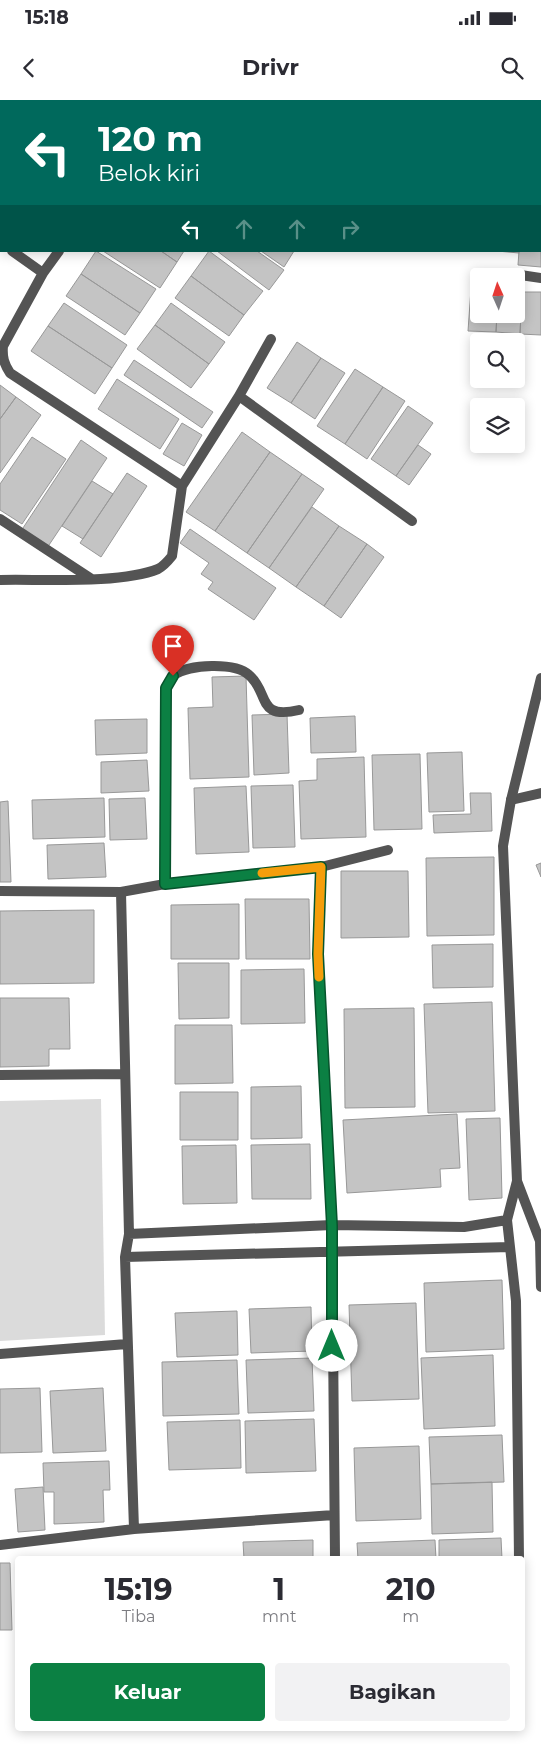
<!DOCTYPE html>
<html lang="id">
<head>
<meta charset="utf-8">
<style>
  :root { --surface:#fff; --page:#f2f2f3; --text:#2b2b33; --muted:#7c7c81; --accent:#0b8043 }
  body { margin:0; font-family:Montserrat,sans-serif; background:var(--page); color:var(--text); height:100vh; display:flex; flex-direction:column; font-size:19px; white-space:nowrap }
  * { box-sizing:border-box; margin:0 }
  p { font-size:16px; color:var(--muted) }
  .icon { flex:none; width:28px; height:28px; fill:none; stroke:currentColor; stroke-width:2; stroke-linecap:round; stroke-linejoin:round }
  .map { position:relative; flex:1; overflow:hidden }
  .side { position:absolute; left:15px; top:1456px; width:510px; height:175px; display:flex; flex-direction:column; background:var(--surface); border-radius:5px; box-shadow:0 2px 12px #0003 }
  .side>* { flex:none }
  .top-card { position:absolute; left:0px; top:0px; width:541px; height:152px; box-shadow:0 2px 12px #0003; background:#00695c; color:#fff; overflow:hidden }
  .needle { width:32px; rotate:357deg }
  .tools { position:absolute; left:470px; top:168px; display:grid; gap:10px }
  .tools a { display:grid; place-items:center; width:55px; height:55px; border-radius:5px; background:var(--surface); box-shadow:0 2px 12px #0003; font-size:25px }
  .pin { position:absolute; display:grid; place-items:center; width:42px; height:42px; color:#fff; margin:-51px -21px; border-radius:50% 50% 50% 0; rotate:-45deg; box-shadow:0 0 5px #0007 }
  .pin .icon { rotate:45deg }
  .me { position:absolute; width:55px; margin:-28px; rotate:0deg; stroke-linejoin:round; filter:drop-shadow(0 0 4px #0008) }
  .turn { display:flex; align-items:center; gap:18px; height:105px; padding:0 15px; font-size:22px }
  .turn .icon { width:65px; height:65px; stroke-width:2.5 }
  .turn b { display:block; font-size:35px; line-height:42px }
  .lanes { display:flex; align-items:center; height:48px; padding:0 15px; background:#0003; justify-content:center; gap:25px; direction:ltr }
  .lanes .off { opacity:.35 }
  .eta { display:flex; justify-content:space-evenly; align-items:center; height:85px; text-align:center }
  .eta b { font-size:30px; font-weight:700; line-height:35px }
  .action { display:flex; gap:10px; margin-top:auto; padding:10px 15px }
  .action a { flex:1; height:58px; border-radius:5px; background:var(--accent); color:#fff; font-size:20px; font-weight:700; line-height:58px; text-align:center }
  .action a+a { background:var(--page); color:var(--text) }
  .status { display:flex; justify-content:space-between; align-items:center; height:35px; padding:0 25px; background:var(--surface); direction:ltr }
  .status svg { height:14px; fill:currentColor }
  header { display:flex; justify-content:space-between; align-items:center; height:65px; padding:0 15px; background:var(--surface); font-size:22px; font-weight:700 }
  .map>svg:first-child { display:block }
</style>
</head>
<body>
<div class="status"><b>15:18</b><svg viewBox="0 0 49 12"><path d="M0 12V9h3v3zM5 12V6h3v6zM10 12V3h3v9zM15 12V0h3v12zM26 1h20v11H26zM47 4h2v5h-2z"/></svg></div>
<header><svg class="icon" aria-label="back" viewBox="0 0 24 24"><path d="M15 5l-7 7 7 7"/></svg>Drivr<svg class="icon" aria-label="search" viewBox="0 0 24 24"><circle cx="10" cy="10" r="6"/><path d="M15 15l6 6"/></svg></header>
<div class="map">
<svg width="541" height="1647" viewBox="0 0 541 1647">
  <rect width="100%" height="100%" fill="#fff"/>
  <path fill="#dbdbdb" d="M101,999L105,1235L0,1241V1001Z"/>
  <path fill="#c4c4c4" stroke="#989898" d="M41,0H108L40,1Z
    M441,0H489L440,1Z
    M0,14L1,15V90L0,89Z
    M540,77H541V112H540Z
    M540,118L541,167L518,165L519,151H540Z
    M96,151L156,189L140,213L81,174Z
    M103,151H161L177,162L160,188Z
    M161,151H184L177,162Z
    M209,151L263,191L244,215L191,176Z
    M217,151H257L284,170L269,190Z
    M261,151H294L284,167Z
    M497,151H519V153Z
    M81,174L140,213L125,235L66,196Z
    M191,176L244,215L229,236L175,198Z
    M471,189H479V214H497L496,232L468,231Z
    M516,191L522,192L520,234L496,232L497,214H516Z
    M522,192H541V235L520,234Z
    M64,203L127,245L112,268L48,226Z
    M171,203L225,242L209,264L155,225Z
    M155,225L209,264L191,288L137,249Z
    M48,226L112,268L95,294L31,251Z
    M297,242L321,258L291,303L267,288Z
    M321,258L345,273L315,319L291,303Z
    M134,260L213,312L202,328L124,275Z
    M355,269L383,287L345,344L317,326Z
    M117,279L179,319L160,349L98,309Z
    M0,285L16,297L0,319Z
    M383,287L405,301L367,359L345,344Z
    M16,297L41,315L0,373V319Z
    M408,306L433,323L396,376L371,359Z
    M182,323L202,335L184,366L163,354Z
    M242,332L270,352L215,431L186,412Z
    M32,337L66,359L22,424L0,410V384Z
    M81,340L107,358L47,448L21,431Z
    M418,345L431,354L409,385L396,376Z
    M270,352L302,374L247,453L215,431Z
    M127,373L147,386L101,457L80,443Z
    M302,374L324,389L269,468L247,453Z
    M92,381L113,394L83,439L62,426Z
    M312,407L339,426L296,487L269,468Z
    M339,426L367,444L324,506L296,487Z
    M190,429L276,488L254,520L208,489L213,482L201,474L209,463L180,443Z
    M367,444L384,457L341,518L324,506Z
    M246,576L249,677L190,679L188,608L213,607L212,577Z
    M287,614L289,673L254,675L252,615Z
    M355,616L356,652L311,653L310,618Z
    M147,619V653L96,655L95,620Z
    M462,652L464,711L429,712L427,653Z
    M420,654L422,729L374,730L372,655Z
    M364,657L366,737L301,739L299,681L317,680V659Z
    M147,660L149,691L101,693V662Z
    M293,685L295,747L253,748L251,686Z
    M246,686L249,752L196,754L194,688Z
    M470,693H491L492,731L434,733L433,715L471,714Z
    M104,698L105,737L33,739L32,700Z
    M145,698L147,739L110,740L109,699Z
    M8,701L11,782H0V702Z
    M104,743L106,777L48,779L47,745Z
    M494,757V835L427,836L426,758Z
    M541,763V777L536,765Z
    M341,771H408L409,837L341,838Z
    M245,799H309L310,859H246Z
    M239,804V859H171V805Z
    M94,810V883L0,884V811Z
    M493,844V887L433,888L432,845Z
    M178,863H229V918L179,919Z
    M304,869L305,923L241,924V870Z
    M0,898H69L70,949H49V966L0,967Z
    M492,902L495,1011L428,1013L424,904Z
    M414,908L415,1007L345,1008L344,909Z
    M175,925H232L233,983L175,984Z
    M301,986L302,1038L251,1039V987Z
    M180,992H238V1040H180Z
    M457,1014L460,1068L440,1069L441,1087L347,1093L343,1020Z
    M500,1018L502,1098L469,1100L466,1019Z
    M310,1044L311,1099H252L251,1045Z
    M236,1045L237,1103L183,1104L182,1046Z
    M502,1180L504,1249L426,1252L424,1183Z
    M416,1203L419,1299L352,1301L349,1205Z
    M311,1207L312,1251L251,1253L249,1209Z
    M237,1211L238,1255L177,1257L175,1213Z
    M493,1255L495,1326L424,1329L421,1258Z
    M312,1258L314,1311L248,1313L246,1260Z
    M237,1260L239,1314L163,1316L162,1262Z
    M40,1288L42,1352L0,1353V1289Z
    M103,1288L106,1351L53,1353L50,1291Z
    M314,1319L316,1371L246,1373L245,1321Z
    M240,1320L241,1368L169,1370L167,1322Z
    M502,1335L504,1382L431,1384L429,1337Z
    M419,1346L421,1419L356,1421L354,1348Z
    M109,1361L110,1390H103L104,1422L54,1424V1392H44L43,1363Z
    M492,1382L493,1432L432,1434L431,1384Z
    M43,1387L45,1430L18,1432L15,1389Z
    M501,1438L502,1459H439V1440Z
    M313,1440V1459H244L243,1442Z
    M435,1440L436,1459H358L357,1443Z
    M0,1463H10L12,1530H0Z"/>
  <g fill="none" stroke-linecap="round" stroke-linejoin="round">
    <path stroke="#545454" stroke-width="10" d="M511,700L541,693"/>
    <path stroke="#545454" stroke-width="10" d="M229,0L232,1
      M170,1L171,0
      M0,2L1,3
      M540,57H541
      M0,143L1,144
      M12,151L43,173
      M59,151L43,173L3,246C2,257 4,264 10,273L182,386
      M507,173L541,178
      M239,296L412,421
      M0,419L90,478
      M0,480C42,479 121,484 158,469C164,466 168,461 172,456L182,386L239,296L271,239
      M321,767L318,853L332,1125L335,1459
      M165,784L166,588C168,584 171,578 174,575C189,564 235,562 249,575C270,593 256,620 299,610
      M0,791L121,792L165,784L321,767L388,750
      M121,792L129,1134L125,1157L134,1429
      M0,975L125,974
      M517,1081L540,1141L541,1187
      M129,1134L332,1125L464,1127L507,1120
      M125,1157L510,1147
      M0,1254L127,1244
      M0,1445L134,1429L334,1415
      M519,1459L516,1201L507,1120L517,1081L503,746L511,700L541,578"/>
  </g>
  <g fill="none" stroke-linecap="round" stroke-linejoin="round">
    <g stroke="#07532c" stroke-width="12">
      <path id="route" d="M173,576L166,588L165,784L321,767L318,854L332,1126V1246"/>
    </g>
    <use href="#route" stroke="#0b8043" stroke-width="9"/>
    <path stroke="#f59e0b" stroke-width="9" d="M262,773L321,767L318,854L319,877"/>
  </g>
</svg>
<div class="tools">
<a><svg class="needle" viewBox="-14 -14 28 28"><path d="M0-13l5 13h-10z" fill="#e53935"/><path d="M0 13l5-13h-10z" fill="#7c7c81"/></svg></a>
<a><svg class="icon" aria-label="search" viewBox="0 0 24 24"><circle cx="10" cy="10" r="6"/><path d="M15 15l6 6"/></svg></a>
<a><svg class="icon" aria-label="layers" viewBox="0 0 24 24"><path d="M12 4l9 5-9 5-9-5zM3 14l9 5 9-5"/></svg></a>
</div>
<div class="pin" style="left:173px;top:576px;background:#d93025"><svg class="icon" aria-label="arrive" viewBox="0 0 24 24"><path d="M6 21V4h12l-3 4 3 4H6"/></svg></div>
<svg class="me" style="left:332px;top:1246px" viewBox="-20 -20 40 40"><circle r="19" fill="#fff"/><path d="M0-13L10 11 0 6-10 11z" fill="#0b8043"/></svg>
<div class="top-card">
<div class="turn"><svg class="icon" aria-label="left" viewBox="0 0 24 24"><path d="M17 20v-9H6M10 6l-5 5 5 5"/></svg><div><b>120 m</b>Belok kiri</div></div>
<div class="lanes"><svg class="icon" aria-label="left" viewBox="0 0 24 24"><path d="M17 20v-9H6M10 6l-5 5 5 5"/></svg><svg class="icon off" aria-label="ahead" viewBox="0 0 24 24"><path d="M12 20V5M6 11l6-6 6 6"/></svg><svg class="icon off" aria-label="ahead" viewBox="0 0 24 24"><path d="M12 20V5M6 11l6-6 6 6"/></svg><svg class="icon off" aria-label="right" viewBox="0 0 24 24"><path d="M7 20v-9h11M14 6l5 5-5 5"/></svg></div>
</div>
<section class="side">
<div class="eta">
<div><b>15:19</b><p>Tiba</p></div>
<div><b>1</b><p>mnt</p></div>
<div><b>210</b><p>m</p></div>
</div>
<div class="action"><a>Keluar</a><a>Bagikan</a></div>
</section>
</div>
</body>
</html>
